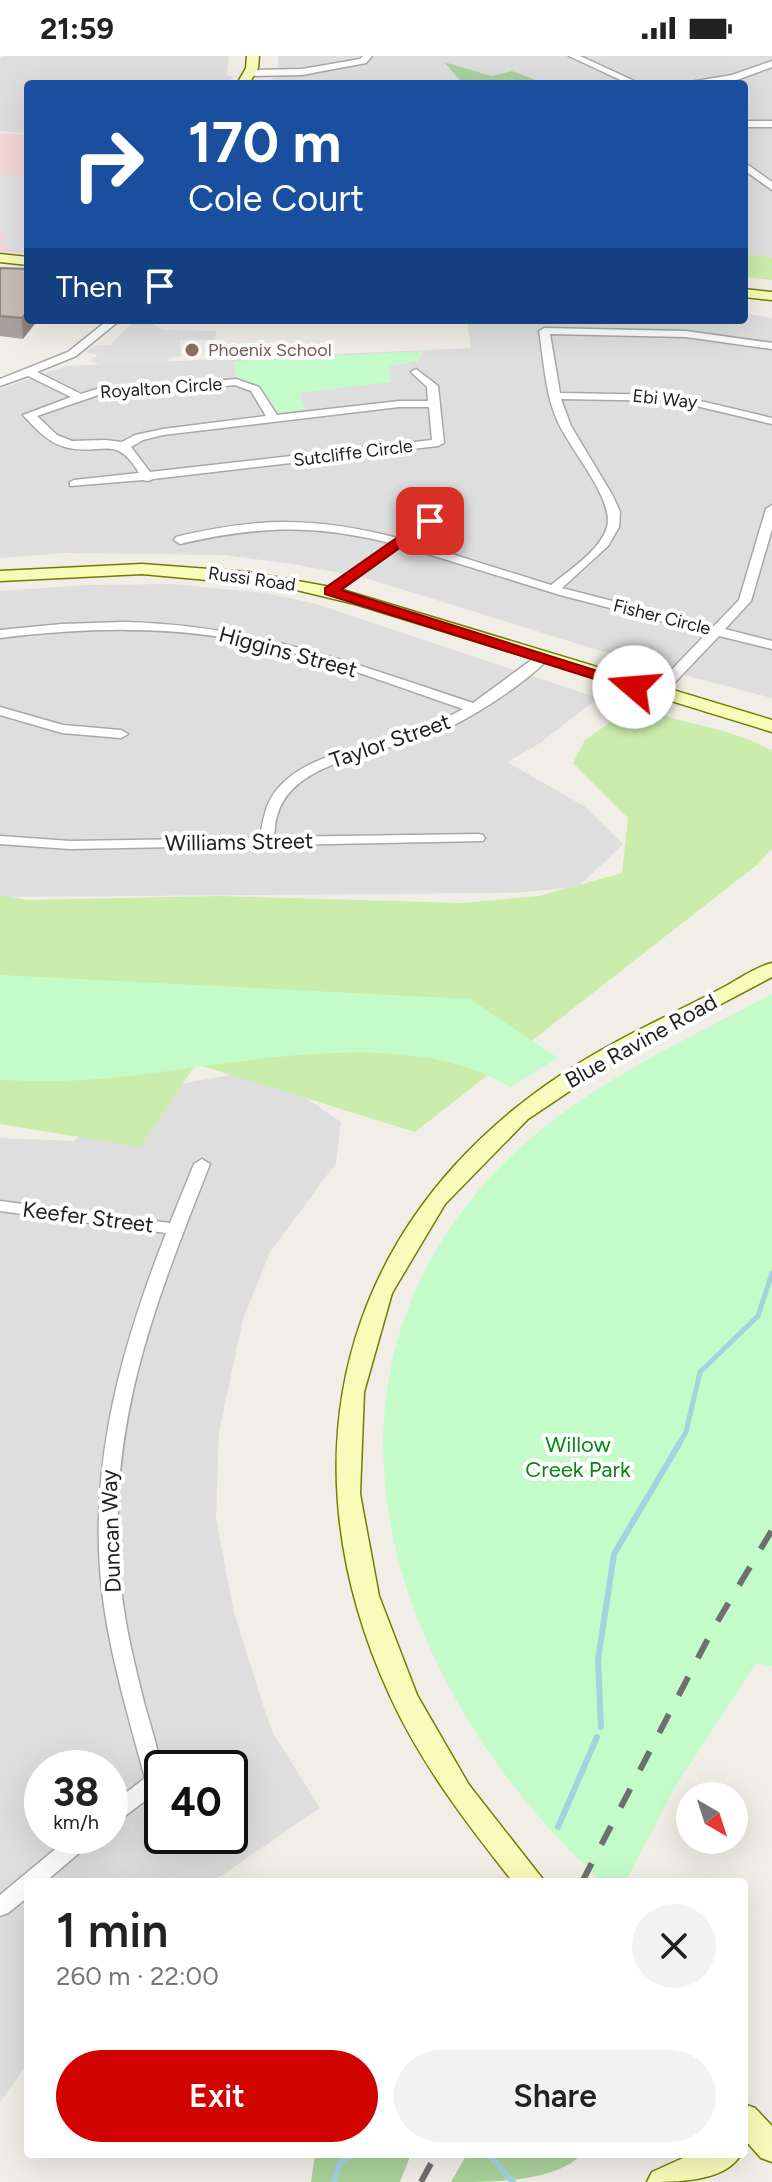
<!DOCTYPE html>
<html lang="en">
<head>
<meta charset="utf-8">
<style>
  :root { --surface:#fff; --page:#f2f2f2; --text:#222; --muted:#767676; --accent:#d10300 }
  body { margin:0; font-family:Figtree,sans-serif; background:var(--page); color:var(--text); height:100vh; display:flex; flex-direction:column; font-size:30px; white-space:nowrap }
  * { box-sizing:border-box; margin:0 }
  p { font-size:26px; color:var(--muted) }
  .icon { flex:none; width:44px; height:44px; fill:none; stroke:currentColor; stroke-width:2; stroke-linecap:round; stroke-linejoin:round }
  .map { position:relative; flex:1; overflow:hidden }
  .panel { position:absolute; left:24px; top:1822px; width:724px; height:280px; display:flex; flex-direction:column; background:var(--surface); border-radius:8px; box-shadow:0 8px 32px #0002 }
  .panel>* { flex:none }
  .banner { position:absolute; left:24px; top:24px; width:724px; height:244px; border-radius:8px; box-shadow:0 8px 32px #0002; background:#1a4fa0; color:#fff; overflow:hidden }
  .needle { width:52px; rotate:141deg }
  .tools { position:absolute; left:676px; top:1726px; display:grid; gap:16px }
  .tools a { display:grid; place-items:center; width:72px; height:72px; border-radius:50%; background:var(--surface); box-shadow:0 8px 32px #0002; font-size:40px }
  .speed { position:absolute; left:24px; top:1694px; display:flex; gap:16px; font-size:40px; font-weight:700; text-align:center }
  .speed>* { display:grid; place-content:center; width:104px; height:104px; border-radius:50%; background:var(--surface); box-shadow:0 8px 32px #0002; line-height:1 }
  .speed small { font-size:20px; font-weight:400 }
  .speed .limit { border:4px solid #111; border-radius:12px; background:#fff; color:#111 }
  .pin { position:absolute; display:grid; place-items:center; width:68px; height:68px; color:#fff; margin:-34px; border-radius:16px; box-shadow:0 4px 12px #0006 }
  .me { position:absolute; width:88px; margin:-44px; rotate:288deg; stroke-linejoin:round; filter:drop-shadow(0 0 6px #0008) }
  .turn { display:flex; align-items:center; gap:28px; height:168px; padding:0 32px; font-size:36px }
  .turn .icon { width:104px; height:104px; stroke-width:2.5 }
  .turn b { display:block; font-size:56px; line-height:68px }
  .then { display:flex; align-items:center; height:76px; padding:0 32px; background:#0003; gap:16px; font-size:30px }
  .round { display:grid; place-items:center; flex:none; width:84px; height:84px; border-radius:42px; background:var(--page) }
  .overview { display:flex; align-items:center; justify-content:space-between; height:136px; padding:0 32px }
  h1 { font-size:48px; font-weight:600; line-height:60px }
  .primary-button { display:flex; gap:16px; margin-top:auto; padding:16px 32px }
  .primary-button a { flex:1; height:92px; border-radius:48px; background:var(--accent); color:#fff; font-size:32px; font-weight:600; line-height:92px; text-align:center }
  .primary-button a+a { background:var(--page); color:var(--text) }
  .status { display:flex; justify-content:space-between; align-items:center; height:56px; padding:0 40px; background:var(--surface); direction:ltr }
  .status svg { height:22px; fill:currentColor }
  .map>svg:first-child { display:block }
</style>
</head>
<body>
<div class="status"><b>21:59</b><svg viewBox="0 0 49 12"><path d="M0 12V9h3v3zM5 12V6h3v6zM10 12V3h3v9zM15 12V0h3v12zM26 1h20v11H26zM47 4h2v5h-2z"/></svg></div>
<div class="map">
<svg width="772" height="2126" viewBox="0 0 772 2126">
  <rect width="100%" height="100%" fill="#f1eee7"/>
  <path fill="#dfdede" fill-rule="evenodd" d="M4,0H229L227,19L233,21L229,28H28V77L0,75V2Z
    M278,0H772V202L744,197V28H547L512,15L492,20L446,7L463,28H270L278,11Z
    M744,257L772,262V642L653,611L362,521L292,508L225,499L65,497L0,502V333L66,310L471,292L467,264H744Z
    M172,528L266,537L316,548L598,642L540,687L507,706L584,750L623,788L578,831L513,837L0,841V535L86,529Z
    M243,1017L278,1023L341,1066L336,1107L270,1196L243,1263L219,1376L216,1462L234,1557L265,1655L273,1677L320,1752L212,1826H28V2007L0,2046V1082L74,1085L121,1038ZM42,1712H110V1780H42ZM162,1712H230V1780H162Z"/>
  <path fill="#f2d7d6" d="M0,77L28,79V198L0,195Z"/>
  <path fill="#cbedac" d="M744,197L772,202V224L744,221Z
    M635,649C679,669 730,670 772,695V793L758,808L415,1076L196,1008L140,1091L0,1068V839L27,844L220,840L462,847L539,840L622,817L628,762L573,707L585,684Z"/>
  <path fill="#aad29a" d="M444,6L492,20L512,15L547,28H463Z
    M315,2098H411L400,2126H311Z
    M467,2098H582C556,2126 493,2126 451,2126Z"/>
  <path fill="#c3fcc9" d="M424,295L418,305L389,310L391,326L299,337L306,353L274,357L255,330L236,322L234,305Z
    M0,919L470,943L558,1002L510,1031C399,964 219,1014 97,1023C65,1026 32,1025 0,1024Z
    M772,938V1610L756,1607L675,1731L625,1826H602C407,1647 286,1351 486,1126C565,1038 670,992 772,938Z"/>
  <path fill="#e1e1e1" d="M0,118L28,122V195L3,193L7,188H0L5,177L0,176Z
    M135,264H157L154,269L163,274L216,275L215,284H180L181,300L169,302L166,307L101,309L89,305L98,299L85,296L97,289H110Z"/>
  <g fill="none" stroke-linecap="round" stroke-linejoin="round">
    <path stroke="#a6d2e0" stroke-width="5" d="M678,1390L686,1376L700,1316L758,1260L772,1217"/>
    <path stroke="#a6d2e0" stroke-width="6" d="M601,1671L598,1604L614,1498L679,1388
      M558,1771L597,1681
      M488,2098L513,2126
      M334,2126L339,2109L352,2098"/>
    <g stroke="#a8a8a8" stroke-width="3">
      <path id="street" d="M363,0H372L366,7L302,19L249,20L245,17L249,14L302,13L360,3Z
        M569,0H580L641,28H629Z
        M772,5V11L734,25L678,28L732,19Z
        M744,65H772V71H744Z
        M744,106L772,126V134L744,114Z
        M108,264H120L76,300L37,316L81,338L103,331L135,333L236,323L259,331L277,359L399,345H428L427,331L411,316L416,313L438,330L444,387L438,390L153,423L148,425L143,424L70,430V426L74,424L139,417C116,378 103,399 69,392C49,388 36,373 23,359L71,341L28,320L0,330V323L68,296ZM235,329L251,335L266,360L163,373L135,379L122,386L105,384L72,385L57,379L37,360L104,337L135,339ZM399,351H429L432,384L150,416L131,391L143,384L163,379Z
        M544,272L686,275L772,287V293L686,281L550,278L560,337L675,339L772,362V368L675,345L561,343L571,370L613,440L620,456L619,471L608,490L562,532L713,571L739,544L766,453L772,449V473L751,545L725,573L772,585V593L719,580L661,641H651V635L707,577L560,539L402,490L334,538H326V532L390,487C312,468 258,470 180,488L174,484L176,481C259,461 315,461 398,482L451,446L455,447V453L410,485L551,529C569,514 600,495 607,471C615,444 569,392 558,366C545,338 544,305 539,275Z
        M124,566C254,569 352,607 473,647L538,599L543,598L549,602C525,628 470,663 437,677C391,696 295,702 278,757C275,764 275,773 274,781L478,778L483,779L485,782L483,785L70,793L0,788V780L70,785L260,782C263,763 266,744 280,730C312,696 364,693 407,679C427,672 445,663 463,653C392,629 322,601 248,586C166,569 83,572 0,582V574L62,568Z
        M0,651L63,669L121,674L128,678L121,682L62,677L0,659Z
        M202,1103L210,1108C154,1250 104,1374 121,1531C125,1571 135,1610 145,1650C153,1678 162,1703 162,1732L117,1766L110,1768V1749L145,1722C130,1667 114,1613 105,1557C84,1424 118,1300 166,1177L0,1155V1145L170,1167L194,1108Z
        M71,1780H95L92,1786L45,1826H28V1841L8,1857L0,1860V1839Z"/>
    </g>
    <g stroke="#6f7f01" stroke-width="3">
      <path id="secondary" d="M247,0H259L258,12L249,28H237L246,12Z
        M0,198L28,201V209L0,206Z
        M744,233L772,236V244L744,241Z
        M142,508L249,516L336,532L772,664V676L355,548L284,531L142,518L0,525V515Z
        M772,907V921L619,1002L528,1063L445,1148L392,1237L364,1336L360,1438L379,1540L417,1639L469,1729L545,1826H513C467,1768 421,1708 390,1640C268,1374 360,1123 616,986C651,967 688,950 724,931C739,923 755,911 772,907Z
        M744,2048L755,2052L772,2070V2106L761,2102L744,2083Z
        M692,2098H741C726,2126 676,2126 647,2126L652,2116Z"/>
    </g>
    <use href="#street" fill="#fff" fill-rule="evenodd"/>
    <use href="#secondary" fill="#f8fcba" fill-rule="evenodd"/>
    <path stroke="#6f6f6f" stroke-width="6" stroke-dasharray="21 21" stroke-linecap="butt" d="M582,1826L713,1573L772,1474
      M421,2126L436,2098"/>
  </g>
  <path fill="#aaa39d" d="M0,212L28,213L23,283L0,280Z"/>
  <path fill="#8b857f" d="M28,254V264H38L23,283L22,262Z"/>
  <path fill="#c6beb6" stroke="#8b857f" stroke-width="2" d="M0,212L28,213V254L22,262L0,260Z"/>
  <path fill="#d10300" stroke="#880200" stroke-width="2" d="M425,462L437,465L341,534L639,628V634H629L325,538V532Z"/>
  <circle fill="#8d6e63" stroke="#fff" stroke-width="3" cx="192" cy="294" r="8"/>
  <g text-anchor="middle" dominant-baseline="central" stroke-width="8" stroke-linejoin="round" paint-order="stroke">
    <g font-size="18" fill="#785e54" stroke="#fff" text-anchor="start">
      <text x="208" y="294">Phoenix School</text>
    </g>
    <g font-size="18" fill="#212121" stroke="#fff">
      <text transform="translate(161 332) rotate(-4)">Royalton Circle</text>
      <text transform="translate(665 343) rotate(6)">Ebi Way</text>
      <text transform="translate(353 397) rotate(-7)">Sutcliffe Circle</text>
      <text transform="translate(252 523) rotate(8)">Russi Road</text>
      <text transform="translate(662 561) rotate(14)">Fisher Circle</text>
    </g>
    <g font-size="22" fill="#212121" stroke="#fff">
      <text transform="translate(288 596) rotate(15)">Higgins Street</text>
      <text transform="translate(390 685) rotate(-19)">Taylor Street</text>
      <text transform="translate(239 786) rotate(-1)">Williams Street</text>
      <text transform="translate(641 985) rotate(-29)">Blue Ravine Road</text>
      <text transform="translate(88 1161) rotate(7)">Keefer Street</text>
      <text transform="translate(111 1475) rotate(-92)">Duncan Way</text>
    </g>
    <g font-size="22" fill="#078614" stroke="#fff">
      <text x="578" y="1388">Willow<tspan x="578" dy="25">Creek Park</tspan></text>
    </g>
  </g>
</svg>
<div class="tools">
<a><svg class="needle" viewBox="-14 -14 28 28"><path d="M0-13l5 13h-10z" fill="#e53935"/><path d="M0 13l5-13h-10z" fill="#767676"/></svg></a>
</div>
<div class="speed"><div>38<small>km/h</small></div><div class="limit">40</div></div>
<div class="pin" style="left:430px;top:465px;background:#d93025"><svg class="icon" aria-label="arrive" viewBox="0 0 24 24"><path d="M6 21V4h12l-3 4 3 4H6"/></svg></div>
<svg class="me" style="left:634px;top:631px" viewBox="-20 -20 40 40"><circle r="19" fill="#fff"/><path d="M0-13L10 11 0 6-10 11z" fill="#d10300"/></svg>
<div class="banner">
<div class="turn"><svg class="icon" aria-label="right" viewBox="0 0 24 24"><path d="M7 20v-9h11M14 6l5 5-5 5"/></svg><div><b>170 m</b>Cole Court</div></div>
<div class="then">Then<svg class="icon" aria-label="arrive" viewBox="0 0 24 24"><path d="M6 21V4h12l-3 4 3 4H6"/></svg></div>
</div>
<section class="panel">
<div class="overview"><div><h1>1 min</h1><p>260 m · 22:00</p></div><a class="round"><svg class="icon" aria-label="close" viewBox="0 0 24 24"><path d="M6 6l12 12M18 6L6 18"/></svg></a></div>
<div class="primary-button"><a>Exit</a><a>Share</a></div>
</section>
</div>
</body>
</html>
